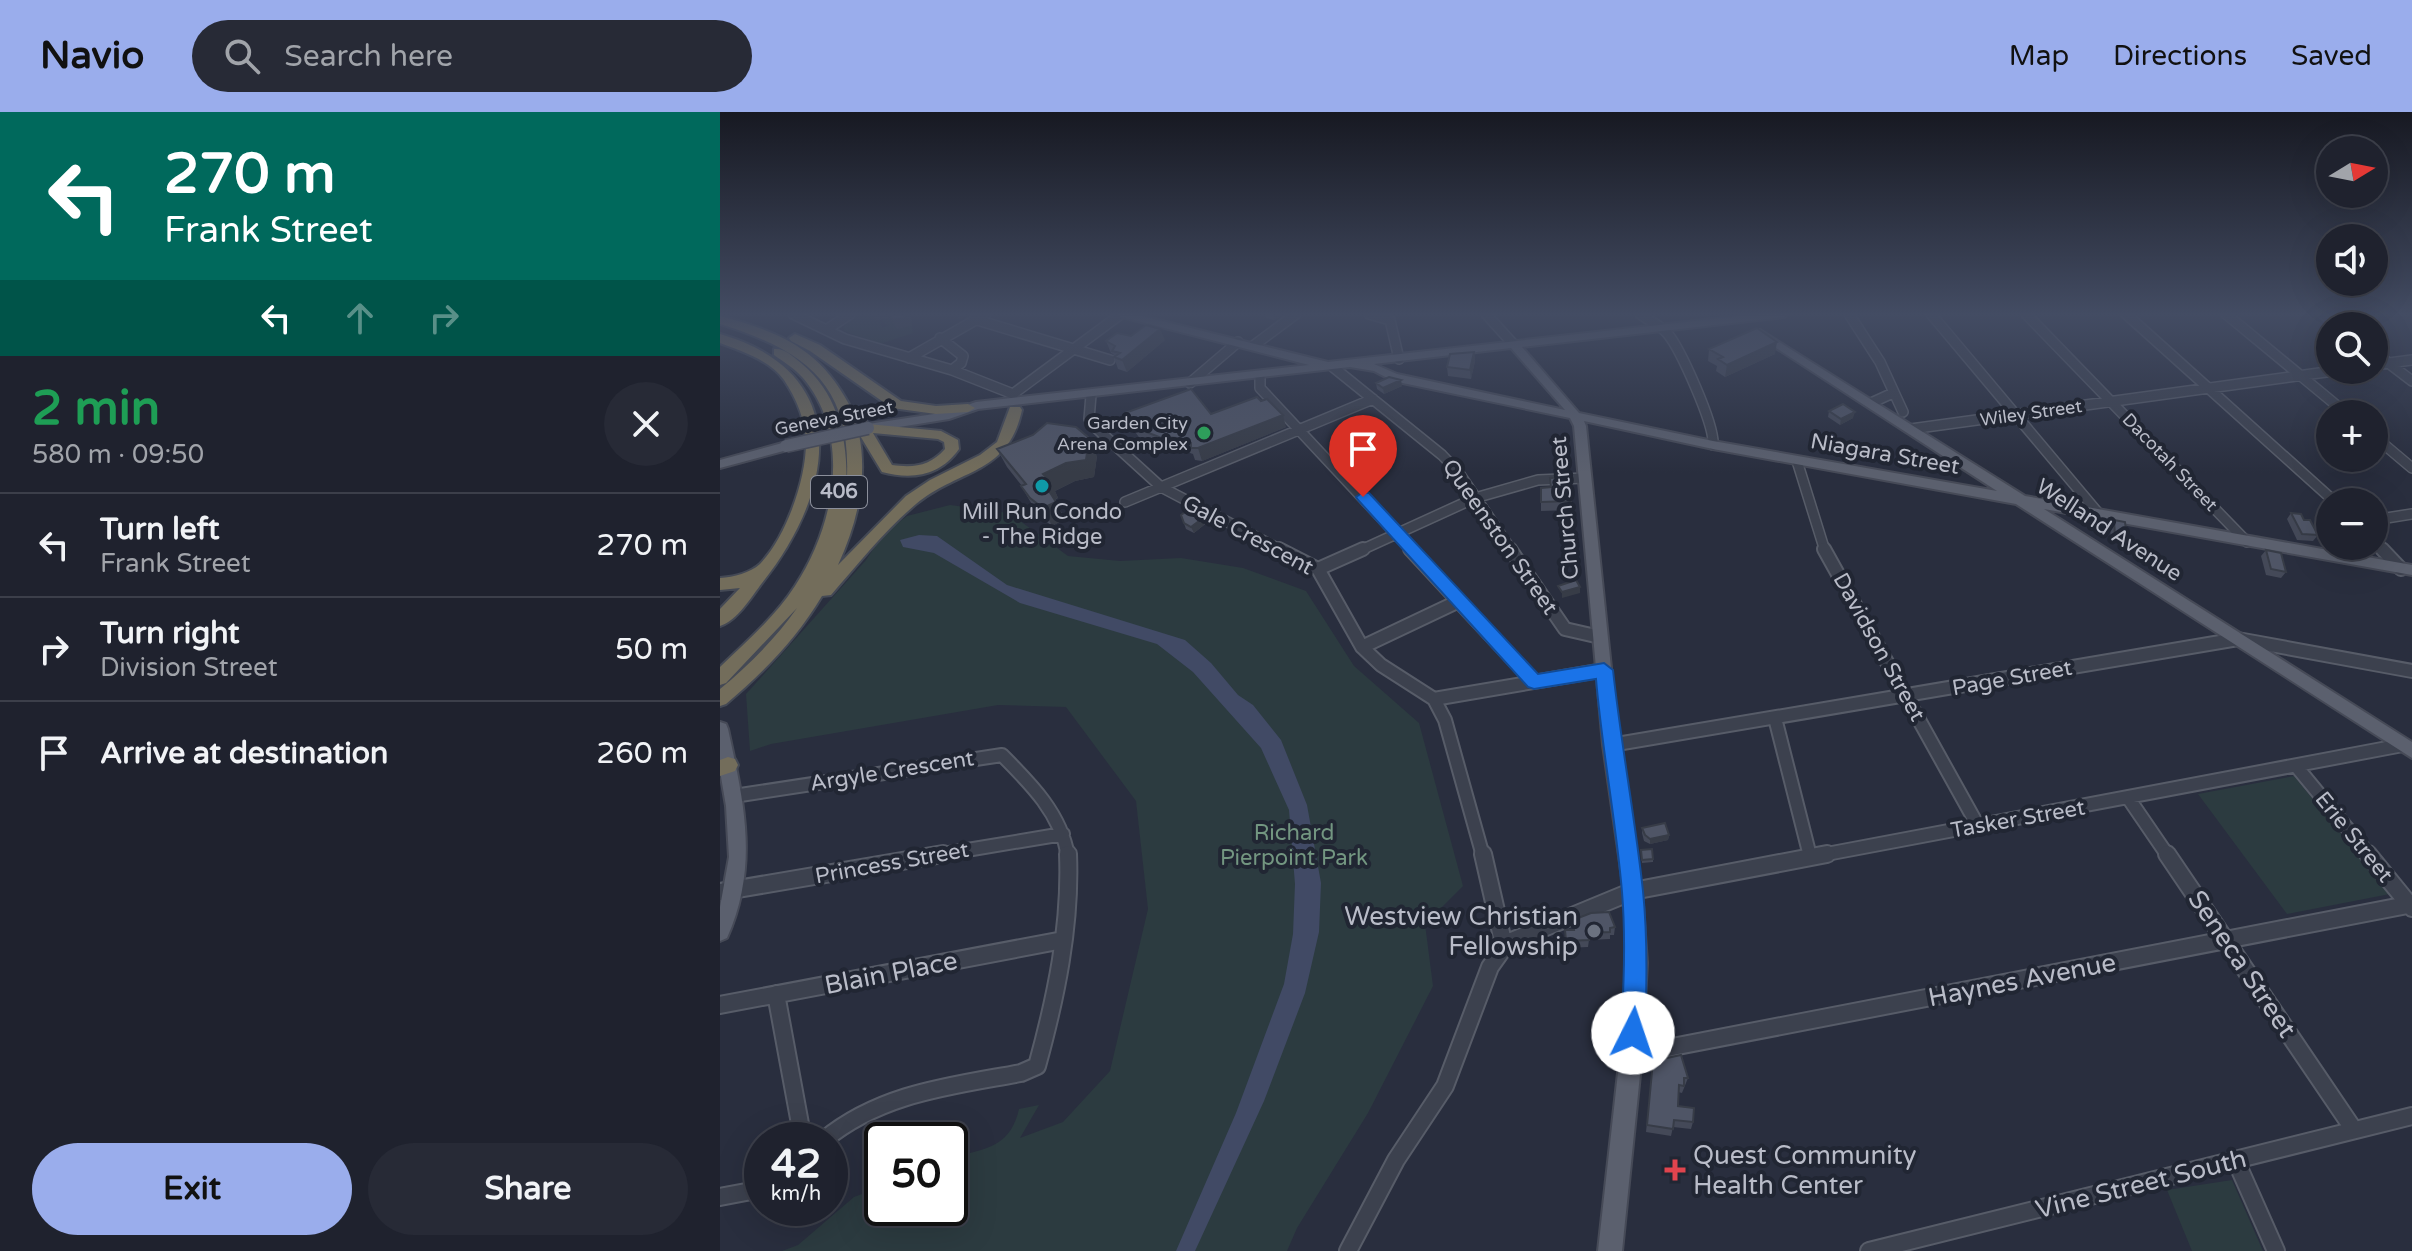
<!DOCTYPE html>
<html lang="en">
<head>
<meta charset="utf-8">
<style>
  :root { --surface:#1f222e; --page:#272a36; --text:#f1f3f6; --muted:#a1a4aa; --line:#3c3f4a; --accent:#9aadec }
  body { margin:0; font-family:"Varela Round",sans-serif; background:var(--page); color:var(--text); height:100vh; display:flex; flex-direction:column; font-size:30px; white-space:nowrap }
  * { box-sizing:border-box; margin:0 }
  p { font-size:26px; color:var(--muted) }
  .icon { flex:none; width:44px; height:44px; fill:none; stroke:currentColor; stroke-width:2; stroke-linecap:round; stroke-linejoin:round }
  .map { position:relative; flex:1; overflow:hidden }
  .details { display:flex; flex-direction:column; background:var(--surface); width:720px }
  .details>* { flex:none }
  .hud { background:#00695c; color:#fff; overflow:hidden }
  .needle { width:52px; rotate:80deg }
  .controls { position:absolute; left:1596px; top:24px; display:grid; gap:16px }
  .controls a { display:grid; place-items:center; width:72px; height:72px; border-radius:50%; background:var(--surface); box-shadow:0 8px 32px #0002,0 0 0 2px var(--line); font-size:40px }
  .speed { position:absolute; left:24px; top:1010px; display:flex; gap:16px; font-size:40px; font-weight:700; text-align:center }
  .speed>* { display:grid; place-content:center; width:104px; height:104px; border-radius:50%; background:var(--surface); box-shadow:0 8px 32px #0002,0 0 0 2px var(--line); line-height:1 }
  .speed small { font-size:20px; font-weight:400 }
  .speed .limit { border:4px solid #111; border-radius:12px; background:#fff; color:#111 }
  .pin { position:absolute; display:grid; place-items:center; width:68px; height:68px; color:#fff; margin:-82px -34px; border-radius:50% 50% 50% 0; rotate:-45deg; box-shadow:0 0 8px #0007 }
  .pin .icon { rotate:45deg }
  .me { position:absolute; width:88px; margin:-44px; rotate:4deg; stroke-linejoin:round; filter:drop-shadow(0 0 6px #0008) }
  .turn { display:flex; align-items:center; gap:28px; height:168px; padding:0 32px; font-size:36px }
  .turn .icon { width:104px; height:104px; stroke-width:2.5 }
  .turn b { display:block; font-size:56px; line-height:68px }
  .lanes { display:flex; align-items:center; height:76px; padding:0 32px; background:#0003; justify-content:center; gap:40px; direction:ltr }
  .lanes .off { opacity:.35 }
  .round { display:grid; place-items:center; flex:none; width:84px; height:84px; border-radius:42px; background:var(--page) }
  .summary { display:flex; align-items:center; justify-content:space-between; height:136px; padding:0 32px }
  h1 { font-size:48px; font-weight:700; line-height:60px; color:#1e9e55 }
  .primary-button { display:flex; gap:16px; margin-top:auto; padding:16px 32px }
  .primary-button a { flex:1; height:92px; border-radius:48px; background:var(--accent); color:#111; font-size:32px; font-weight:700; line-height:92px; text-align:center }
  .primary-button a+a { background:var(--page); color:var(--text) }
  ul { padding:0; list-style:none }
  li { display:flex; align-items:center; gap:24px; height:104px; padding:0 32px; border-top:2px solid var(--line) }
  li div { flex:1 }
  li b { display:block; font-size:30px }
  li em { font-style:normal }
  header { display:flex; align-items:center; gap:48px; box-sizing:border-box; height:112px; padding:0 40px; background:var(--accent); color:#111 }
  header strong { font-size:38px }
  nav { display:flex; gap:44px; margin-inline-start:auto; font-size:28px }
  .search { width:560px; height:72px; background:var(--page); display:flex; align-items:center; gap:20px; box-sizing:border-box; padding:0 28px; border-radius:44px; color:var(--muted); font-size:30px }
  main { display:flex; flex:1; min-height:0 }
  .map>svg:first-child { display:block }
</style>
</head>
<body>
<header>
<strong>Navio</strong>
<div class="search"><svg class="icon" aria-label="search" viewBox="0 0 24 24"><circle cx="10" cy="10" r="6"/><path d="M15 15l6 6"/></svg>Search here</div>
<nav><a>Map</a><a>Directions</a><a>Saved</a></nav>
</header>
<main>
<section class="details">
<div class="hud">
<div class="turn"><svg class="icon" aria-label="left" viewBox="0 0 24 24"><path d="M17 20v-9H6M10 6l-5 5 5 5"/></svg><div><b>270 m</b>Frank Street</div></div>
<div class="lanes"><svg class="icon" aria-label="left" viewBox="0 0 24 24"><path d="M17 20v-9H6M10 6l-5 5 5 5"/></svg><svg class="icon off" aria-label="ahead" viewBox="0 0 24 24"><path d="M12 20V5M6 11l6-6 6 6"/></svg><svg class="icon off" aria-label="right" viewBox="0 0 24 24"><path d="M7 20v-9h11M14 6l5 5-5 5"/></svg></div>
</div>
<div class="summary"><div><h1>2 min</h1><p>580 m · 09:50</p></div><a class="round"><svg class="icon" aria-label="close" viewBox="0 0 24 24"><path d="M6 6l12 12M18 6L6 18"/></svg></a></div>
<ul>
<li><svg class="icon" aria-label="left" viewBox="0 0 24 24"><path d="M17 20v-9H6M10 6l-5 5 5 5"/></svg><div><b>Turn left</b><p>Frank Street</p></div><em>270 m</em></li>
<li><svg class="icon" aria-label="right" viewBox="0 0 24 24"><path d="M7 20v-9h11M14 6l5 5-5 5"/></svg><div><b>Turn right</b><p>Division Street</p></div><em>50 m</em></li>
<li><svg class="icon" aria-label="arrive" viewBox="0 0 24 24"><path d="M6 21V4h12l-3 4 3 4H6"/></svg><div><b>Arrive at destination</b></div><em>260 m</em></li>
</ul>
<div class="primary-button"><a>Exit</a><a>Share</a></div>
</section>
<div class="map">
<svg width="1692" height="1139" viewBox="0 0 1692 1139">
  <rect width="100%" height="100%" fill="#292e3e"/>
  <path fill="#2c3b40" d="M138,202H155V209L160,208L162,216L168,214L161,207L176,204L177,217L192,214L193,221L160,232L124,219L123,215Z
    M230,393L289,401L348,444L400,449L461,446L523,456L586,479L634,554L699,611L743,774L705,812L713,874L648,1001L577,1116L567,1139H62L78,1133L134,1085L150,1079L162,1068V1096H230V1047C264,1036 290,1037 299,997L319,993L300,1026L343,1010L390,959L428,797L416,689L346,595L278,593L51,632L30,639L26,582L146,448L163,422L187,404Z
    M1574,664L1670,782L1567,802L1478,682Z
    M1512,1068L1543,1139H1472L1447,1078Z"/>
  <path fill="#414a65" d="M199,423L217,424L287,473L465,528L491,551L518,583L533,593L561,628L587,693L601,771L599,820L585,881L544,989L475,1139H456L516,1001L564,872L573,822L575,772L569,698L541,636L473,560L437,532L300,491L214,441L183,435L180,428Z"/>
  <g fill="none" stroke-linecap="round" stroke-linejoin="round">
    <g stroke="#575c68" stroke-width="12">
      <path id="minor-far2" d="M73,202L125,227L232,258L293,282
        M649,202L670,208L679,247
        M766,202L795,234
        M920,202C928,208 940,213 947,221C960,236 995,313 993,333
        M1129,202L1160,250L1183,300
        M1211,202L1379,402
        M1306,202L1527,430
        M1406,202L1615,390
        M1506,202L1627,302
        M1603,202L1619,214
        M254,207L390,248
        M106,218L130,202
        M220,226L243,244L241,251L232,258
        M533,234L576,202
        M1654,240L1692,269
        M189,246L266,202
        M1654,253L1692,248
        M613,255L722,343L739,361L792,439
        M540,263V276L692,439
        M470,271L518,230
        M293,282L401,202
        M371,283L369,307L375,315L441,375L563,439
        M1151,291L1173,281
        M1191,317L1621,258
        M1654,324L1692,356
        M1077,349L1105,439
        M405,390L653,287
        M1654,408L1692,402
        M1654,428L1664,439
        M639,439L755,386L818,368L865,366"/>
    </g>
    <g stroke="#575c68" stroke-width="16">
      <path id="minor-far1" d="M559,437L598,457L642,535L661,553L714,587L725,608L763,744
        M690,437L814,570
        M790,437L845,517L880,525
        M1104,437L1258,714
        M1662,437L1681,457
        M598,457L643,437
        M642,535L739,489
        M714,587L884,558
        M1055,606L1090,744
        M891,633L1518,527L1692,559
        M1576,654L1650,744
        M14,684L282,643C311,672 341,702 348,744
        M1409,687L1448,744
        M211,744L343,722
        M1096,744L1683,633"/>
    </g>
    <g stroke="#575c68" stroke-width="20">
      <path id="minor" d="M763,742L782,825L787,831
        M1447,742L1634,1018
        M1648,742L1692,796
        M0,780L223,742
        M56,882L83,1028
        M0,893L343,828
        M911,943L1692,792
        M104,1028C161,981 231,974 301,961L317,954C336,885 351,814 348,742
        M1516,1049L1556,1139
        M0,1085L42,1077
        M628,1139L676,1048L725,974L770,855L787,831L913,779L1107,742
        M1149,1139L1692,1004"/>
    </g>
    <g stroke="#464a57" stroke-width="4">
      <path id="major" d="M397,202H414L608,250L1038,202H1069L1064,205L802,235L859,301L993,329L1277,379L1036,223V219L1040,218L1305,384L1692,453V463L1324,397L1692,630V646L1296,392L993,337L864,309L866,314L899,633L922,779L927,851L922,943L902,1139H878L900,943L907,851L904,779L883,633L854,314L850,306L673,269L654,259L630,255L258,297L229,307L148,320L142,316L148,312L227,300L256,290L589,253L398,204ZM791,236L845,298L677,262L654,252Z
        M66,330L71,331V337L0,356V348Z
        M0,610L6,612L8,617C24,691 39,754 7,826L0,829V795L9,745L6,694L0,659Z"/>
    </g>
    <g stroke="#444955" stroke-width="4">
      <path id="highway" d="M0,204C64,221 103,239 133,300L141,301L148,312L221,319L238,328L239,337C220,364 192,368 162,360L139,322C148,368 137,411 118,453L186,384L210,368L260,343L277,330L290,295H300L302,298C288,363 240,356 196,392C164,419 138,452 111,483L102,484C77,526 43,561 6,592L0,594V577C29,553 56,526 77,496L6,571L0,573V555C26,530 55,505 75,474C114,415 133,325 83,266C75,257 64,250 54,243V237C65,236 72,244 81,251C120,283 129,332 126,380C135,278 93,241 0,212ZM153,321L218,327L224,330L225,337C210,354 194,356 172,353Z
        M0,222C136,261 114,381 42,471C32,484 17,509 0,514V497L20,476L0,478V466C14,465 30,461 40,452C66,425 86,368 86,331C86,309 76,286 64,268C50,248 21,239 0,231Z
        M75,222L100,233L181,289L216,294L248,292L255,296L248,300L216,302L172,296L90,239L71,229L69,226Z
        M8,645L15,647L18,653L15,659L0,664V648Z"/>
    </g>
    <use href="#minor-far2" stroke="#3c414e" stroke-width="9"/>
    <use href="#minor-far1" stroke="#3c414e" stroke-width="12"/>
    <use href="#minor" stroke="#3c414e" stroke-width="16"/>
    <use href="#major" fill="#5b606e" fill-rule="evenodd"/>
    <use href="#highway" fill="#736d5b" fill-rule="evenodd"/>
    <g stroke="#464a57" stroke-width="15" stroke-linecap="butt">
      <path id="major-bridge" d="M66,334L148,316"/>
    </g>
    <use href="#major-bridge" stroke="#5b606e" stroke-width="12"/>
  </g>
  <path fill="#444958" d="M545,202H564L554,208L546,206Z
    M411,224L445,228L407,260L398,257L394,245H395L393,242L391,241L386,229Z
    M989,237L1055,242L1005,265L996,259L997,254L988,249Z
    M754,240L755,249L751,267L728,264L727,255Z
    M656,271L682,274L664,282L657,277Z
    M1109,299L1133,306L1120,313L1108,305Z
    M405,301L491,302L566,315L482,349L475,348L473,342L461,338L451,337L449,339L421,328L410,313Z
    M277,337L377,344L374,365L355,369L335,379L338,386L335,388L345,407L332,414L319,404L301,374H302L287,355Z
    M821,376L851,389V398L821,399Z
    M1571,401L1584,408L1598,423L1593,429L1577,428L1567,407Z
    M461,403L489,409L474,421L466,417Z
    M1394,408L1407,426L1403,432L1391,430L1390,414Z
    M1546,438L1566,460L1561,466L1546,463L1541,444Z
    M922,716L949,723L948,728L930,732L924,729L922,721Z
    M921,738L933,747V750L922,751Z
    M853,808L895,815L894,823H890V827L869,828L868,835L846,836L845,818H853Z
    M933,949L968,966L962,981L958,980V994L973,1010L971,1017L953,1015L951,1024L926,1020Z"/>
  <path fill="#373c47" d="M150,202H174L176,204L155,209Z
    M187,202H191L192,214L177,217L172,208Z
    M236,202H250L239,207Z
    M554,202H564L554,208L553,203Z
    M440,217L445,228L407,260L402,248Z
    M1057,230L1055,242L1005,265L1007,253Z
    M754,240L755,249L751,267L750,258Z
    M681,268L682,274L664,282L663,276Z
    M1135,300L1133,306L1120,313L1121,307Z
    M563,303L566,315L482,349L478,336Z
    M446,325L451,337L449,339L444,327Z
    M369,326L377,344L374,365L355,369L335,379L338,386L333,388L324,371L323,362Z
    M336,390L345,407L332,414L323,396Z
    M487,403L489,409L474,421L471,415Z
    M860,475V481L842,486V480Z
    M949,723L948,728L930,732V727Z"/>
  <path fill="#4f5566" stroke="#373c47" stroke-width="2" d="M171,202H187V205L172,208Z
    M426,213L440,217L402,248L394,245L400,241L392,239L395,234L386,229L397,221L411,224Z
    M1037,216L1057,230L1007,253L998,247L1003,245L989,237Z
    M754,240L750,258L727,255L730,242Z
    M669,265L681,268L663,276L656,271Z
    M471,277L491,302L537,285L541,289L547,287L563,303L478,336H471V331L457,326L446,325L444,327L416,316L405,301Z
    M1123,292L1135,300L1121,307L1109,299Z
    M327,311L356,315L369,326L366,348L346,351L323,362L329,368L324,371L336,390L323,396L310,386L301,374L306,372L277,337L313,323Z
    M848,365L851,389L821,390V376L831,375L830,366Z
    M472,395L487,403L471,415L464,411L461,403Z
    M1571,401L1581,402L1584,408H1590L1598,423L1582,422Z
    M1394,408L1405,410L1407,426L1395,424Z
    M1546,438L1561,441L1566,460L1551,457Z
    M856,468L860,475L842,480L838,474Z
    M945,711L949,723L930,727L925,723L922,716Z
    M932,737L933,747L922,748L921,738Z
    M889,800L895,815L890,816V820L868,821L869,828L846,829L845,818H854L853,808L871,801Z
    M961,943L968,966H964V974L959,973L958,994L974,996L973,1010L954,1008L953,1017L927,1013L933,949Z"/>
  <linearGradient id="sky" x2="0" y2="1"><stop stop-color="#171922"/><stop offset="0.56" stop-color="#434c63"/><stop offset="1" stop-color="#434c63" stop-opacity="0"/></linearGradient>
  <rect width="1692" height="361" fill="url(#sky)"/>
  <path fill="#1a73e8" stroke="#114b97" stroke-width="2" d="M643,380L649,381L818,562L884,551L893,558C901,632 915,705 923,779C928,827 927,874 925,921L922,930L913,933L905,930L901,921C904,874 906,827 902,780C896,709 882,638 876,567L814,577L808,575L638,388L636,385Z"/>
  <circle fill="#2e9e5b" stroke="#212633" stroke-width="3" cx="484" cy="321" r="8"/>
  <circle fill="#0f9aa8" stroke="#212633" stroke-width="3" cx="322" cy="374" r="8"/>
  <circle fill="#6b7280" stroke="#212633" stroke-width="3" cx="874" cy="819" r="8"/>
  <path fill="#e0444e" stroke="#212633" stroke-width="3" d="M951 1046h8v8h8v8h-8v8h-8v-8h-8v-8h8z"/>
  <g text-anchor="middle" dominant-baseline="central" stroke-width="8" stroke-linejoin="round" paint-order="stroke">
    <g font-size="18" fill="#b9bcc8" stroke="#212633">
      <text transform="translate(1311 301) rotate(-8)">Wiley Street</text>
      <text transform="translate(114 306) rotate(-11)">Geneva Street</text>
      <text transform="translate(1450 350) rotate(46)">Dacotah Street</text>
    </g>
    <g font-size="18" fill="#b9bcc8" stroke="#212633" text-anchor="end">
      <text x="468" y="311">Garden City<tspan x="468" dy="21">Arena Complex</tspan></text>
    </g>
    <rect fill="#212633" stroke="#8b8f9b" stroke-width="2" x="91" y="364" width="56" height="32" rx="6"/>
    <g font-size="20" font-weight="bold" fill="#b9bcc8">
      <text x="119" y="380">406</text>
    </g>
    <g font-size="22" fill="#b9bcc8" stroke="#212633">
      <text transform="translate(1165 342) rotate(10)">Niagara Street</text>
      <text transform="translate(845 396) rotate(-95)">Church Street</text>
      <text transform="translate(1389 418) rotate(33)">Welland Avenue</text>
      <text transform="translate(528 423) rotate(28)">Gale Crescent</text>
      <text transform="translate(780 425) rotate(55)">Queenston Street</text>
      <text transform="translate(1159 535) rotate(61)">Davidson Street</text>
      <text transform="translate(1292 566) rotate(-10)">Page Street</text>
      <text transform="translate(172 659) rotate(-9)">Argyle Crescent</text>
      <text transform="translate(1298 707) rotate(-10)">Tasker Street</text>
      <text transform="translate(1634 725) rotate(51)">Erie Street</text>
      <text transform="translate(172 751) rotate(-10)">Princess Street</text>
    </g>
    <g font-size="22" fill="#b9bcc8" stroke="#212633">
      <text x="322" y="400">Mill Run Condo<tspan x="322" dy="25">- The Ridge</tspan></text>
    </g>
    <g font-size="22" fill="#739681" stroke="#212633">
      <text x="574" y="721">Richard<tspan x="574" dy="25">Pierpoint Park</tspan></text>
    </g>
    <g font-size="26" fill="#b9bcc8" stroke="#212633" text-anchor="end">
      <text x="858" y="804">Westview Christian<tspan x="858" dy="30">Fellowship</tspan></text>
      <text x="973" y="1043" text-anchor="start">Quest Community<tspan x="973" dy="30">Health Center</tspan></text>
    </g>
    <g font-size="26" fill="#b9bcc8" stroke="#212633">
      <text transform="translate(1522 852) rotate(56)">Seneca Street</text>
      <text transform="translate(171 861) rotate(-11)">Blain Place</text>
      <text transform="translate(1302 868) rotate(-11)">Haynes Avenue</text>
      <text transform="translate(1421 1072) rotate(-14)">Vine Street South</text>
    </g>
  </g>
</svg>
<div class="controls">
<a><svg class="needle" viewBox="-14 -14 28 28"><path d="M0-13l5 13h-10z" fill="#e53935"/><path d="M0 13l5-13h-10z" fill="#a1a4aa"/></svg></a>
<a><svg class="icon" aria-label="sound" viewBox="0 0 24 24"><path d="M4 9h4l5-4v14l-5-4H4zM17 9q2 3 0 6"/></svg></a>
<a><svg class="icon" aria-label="search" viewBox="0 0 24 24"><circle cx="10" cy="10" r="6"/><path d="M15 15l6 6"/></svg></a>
<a>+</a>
<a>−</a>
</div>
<div class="speed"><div>42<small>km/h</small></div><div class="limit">50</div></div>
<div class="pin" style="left:643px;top:385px;background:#d93025"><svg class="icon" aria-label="arrive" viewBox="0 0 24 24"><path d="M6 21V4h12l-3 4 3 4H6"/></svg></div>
<svg class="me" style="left:913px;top:921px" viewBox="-20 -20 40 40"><circle r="19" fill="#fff"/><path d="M0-13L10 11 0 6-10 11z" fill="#1a73e8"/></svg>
</div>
</main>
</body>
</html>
